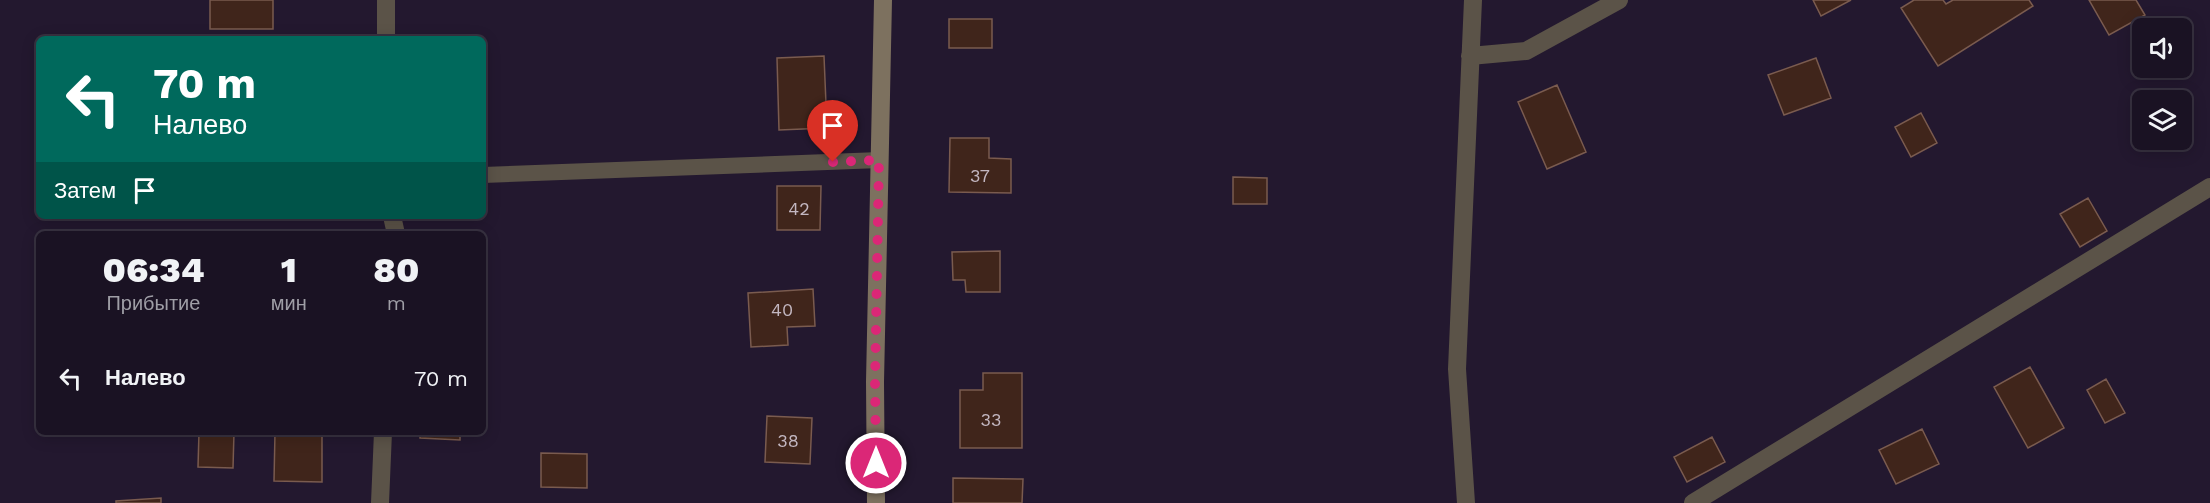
<!DOCTYPE html>
<html lang="ru">
<head>
<meta charset="utf-8">
<style>
  :root { --surface:#1a1223; --page:#272030; --text:#f1f3f6; --muted:#9f9ea6; --line:#383241 }
  body { margin:0; font-family:"Work Sans",sans-serif; background:var(--page); color:var(--text); height:100vh; display:flex; flex-direction:column; font-size:22px; white-space:nowrap }
  * { box-sizing:border-box; margin:0 }
  p { font-size:20px; color:var(--muted) }
  .icon { flex:none; width:33px; height:33px; fill:none; stroke:currentColor; stroke-width:2; stroke-linecap:round; stroke-linejoin:round }
  .map { position:relative; flex:1; overflow:hidden }
  .drawer { position:absolute; left:36px; top:231px; width:450px; height:204px; display:flex; flex-direction:column; background:var(--surface); border-radius:9px; box-shadow:0 3px 15px #0003,0 0 0 2px var(--line) }
  .drawer>* { flex:none }
  .hud { position:absolute; left:36px; top:36px; width:450px; height:183px; border-radius:9px; box-shadow:0 3px 15px #0003,0 0 0 2px var(--line); background:#00695c; color:#fff; overflow:hidden }
  .controls { position:absolute; left:2132px; top:18px; display:grid; gap:12px }
  .controls a { display:grid; place-items:center; width:60px; height:60px; border-radius:9px; background:var(--surface); box-shadow:0 3px 15px #0003,0 0 0 2px var(--line); font-size:30px }
  .pin { position:absolute; display:grid; place-items:center; width:51px; height:51px; color:#fff; margin:-62px -26px; border-radius:50% 50% 50% 0; rotate:-45deg; box-shadow:0 0 6px #0007 }
  .pin .icon { rotate:45deg }
  .me { position:absolute; width:66px; margin:-33px; rotate:0deg; stroke-linejoin:round; filter:drop-shadow(0 0 4px #0008) }
  .turn { display:flex; align-items:center; gap:21px; height:126px; padding:0 18px; font-size:27px }
  .turn .icon { width:78px; height:78px; stroke-width:2.5 }
  .turn b { display:block; font-size:42px; line-height:51px }
  .then { display:flex; align-items:center; height:57px; padding:0 18px; background:#0003; gap:12px; font-size:22px }
  .eta { display:flex; justify-content:space-evenly; align-items:center; height:102px; text-align:center }
  .eta b { font-size:36px; font-weight:800; line-height:42px }
  ul { padding:0; list-style:none }
  li { display:flex; align-items:center; gap:18px; height:90px; padding:0 18px }
  li div { flex:1 }
  li b { display:block; font-size:22px }
  li em { font-style:normal }
  .map>svg:first-child { display:block }
</style>
</head>
<body>
<div class="map">
<svg width="2210" height="503" viewBox="0 0 2210 503">
  <rect width="100%" height="100%" fill="#23182f"/>
  <path fill="#40251b" stroke="#7a5b4f" stroke-width="1.5" d="M210,0H273V29H210Z
    M1813,0H1851L1821,16Z
    M1914,0H1943L1946,4L1953,0H2029L2033,6L1938,66L1901,8Z
    M2089,0H2136L2145,15L2109,35Z
    M949,19H992V48H949Z
    M824,56L827,128L779,130L777,58Z
    M1816,58L1831,98L1784,115L1768,75Z
    M1557,85L1586,152L1547,169L1518,102Z
    M1921,113L1937,143L1911,157L1895,127Z
    M950,138H989V158L1011,159V193L949,192Z
    M1233,177L1267,178V204H1233Z
    M777,186H821L820,230H777Z
    M2088,198L2107,231L2080,247L2060,214Z
    M1000,251V292H966L965,280H953L952,252Z
    M813,289L815,326L787,327L788,345L751,347L748,293Z
    M2030,367L2064,428L2028,448L1994,387Z
    M983,373H1022V448H960V390H983Z
    M2106,379L2125,413L2105,423L2087,390Z
    M767,416L812,418L810,464L765,462Z
    M1922,429L1939,464L1896,484L1879,450Z
    M143,432H174V433L143,434Z
    M199,432H234L233,468L198,467Z
    M275,432H322V482L274,481Z
    M420,432H460V440L420,438Z
    M1712,437L1725,462L1687,482L1674,457Z
    M541,453L587,454V488L541,487Z
    M953,478L1023,479L1022,503H953Z
    M161,498V503H116V501Z"/>
  <g fill="none" stroke-linecap="round" stroke-linejoin="round">
    <path stroke="#5b5348" stroke-width="16" d="M483,175L880,160"/>
    <path stroke="#5b5348" stroke-width="18" d="M386,39V0
      M1470,56L1526,51L1619,0
      M392,216L396,234
      M380,503L383,432
      M1466,503L1457,369L1473,0
      M1693,503L2210,187"/>
    <path stroke="#7d715f" stroke-width="18" d="M876,503L875,382L883,0"/>
  </g>
  <g fill="none" stroke-linecap="round" stroke-linejoin="round">
    <path stroke="#db2777" stroke-width="10" stroke-dasharray="0 18" d="M833,162L879,160L875,382L876,463"/>
  </g>
  <g text-anchor="middle" dominant-baseline="central" stroke-width="6" stroke-linejoin="round" paint-order="stroke">
    <g font-size="18" fill="#c3b7c1">
      <text x="980" y="175">37</text>
      <text x="799" y="208">42</text>
      <text x="782" y="309">40</text>
      <text x="991" y="419">33</text>
      <text x="788" y="440">38</text>
    </g>
  </g>
</svg>
<div class="controls">
<a><svg class="icon" aria-label="sound" viewBox="0 0 24 24"><path d="M4 9h4l5-4v14l-5-4H4zM17 9q2 3 0 6"/></svg></a>
<a><svg class="icon" aria-label="layers" viewBox="0 0 24 24"><path d="M12 4l9 5-9 5-9-5zM3 14l9 5 9-5"/></svg></a>
</div>
<div class="pin" style="left:833px;top:162px;background:#d93025"><svg class="icon" aria-label="arrive" viewBox="0 0 24 24"><path d="M6 21V4h12l-3 4 3 4H6"/></svg></div>
<svg class="me" style="left:876px;top:463px" viewBox="-20 -20 40 40"><circle r="17" fill="#db2777" stroke="#fff" stroke-width="3"/><path d="M0-11L8 9 0 5-8 9z" fill="#fff"/></svg>
<div class="hud">
<div class="turn"><svg class="icon" aria-label="left" viewBox="0 0 24 24"><path d="M17 20v-9H6M10 6l-5 5 5 5"/></svg><div><b>70 m</b>Налево</div></div>
<div class="then">Затем<svg class="icon" aria-label="arrive" viewBox="0 0 24 24"><path d="M6 21V4h12l-3 4 3 4H6"/></svg></div>
</div>
<section class="drawer">
<div class="eta">
<div><b>06:34</b><p>Прибытие</p></div>
<div><b>1</b><p>мин</p></div>
<div><b>80</b><p>m</p></div>
</div>
<ul>
<li><svg class="icon" aria-label="left" viewBox="0 0 24 24"><path d="M17 20v-9H6M10 6l-5 5 5 5"/></svg><div><b>Налево</b></div><em>70 m</em></li>
</ul>
</section>
</div>
</body>
</html>
